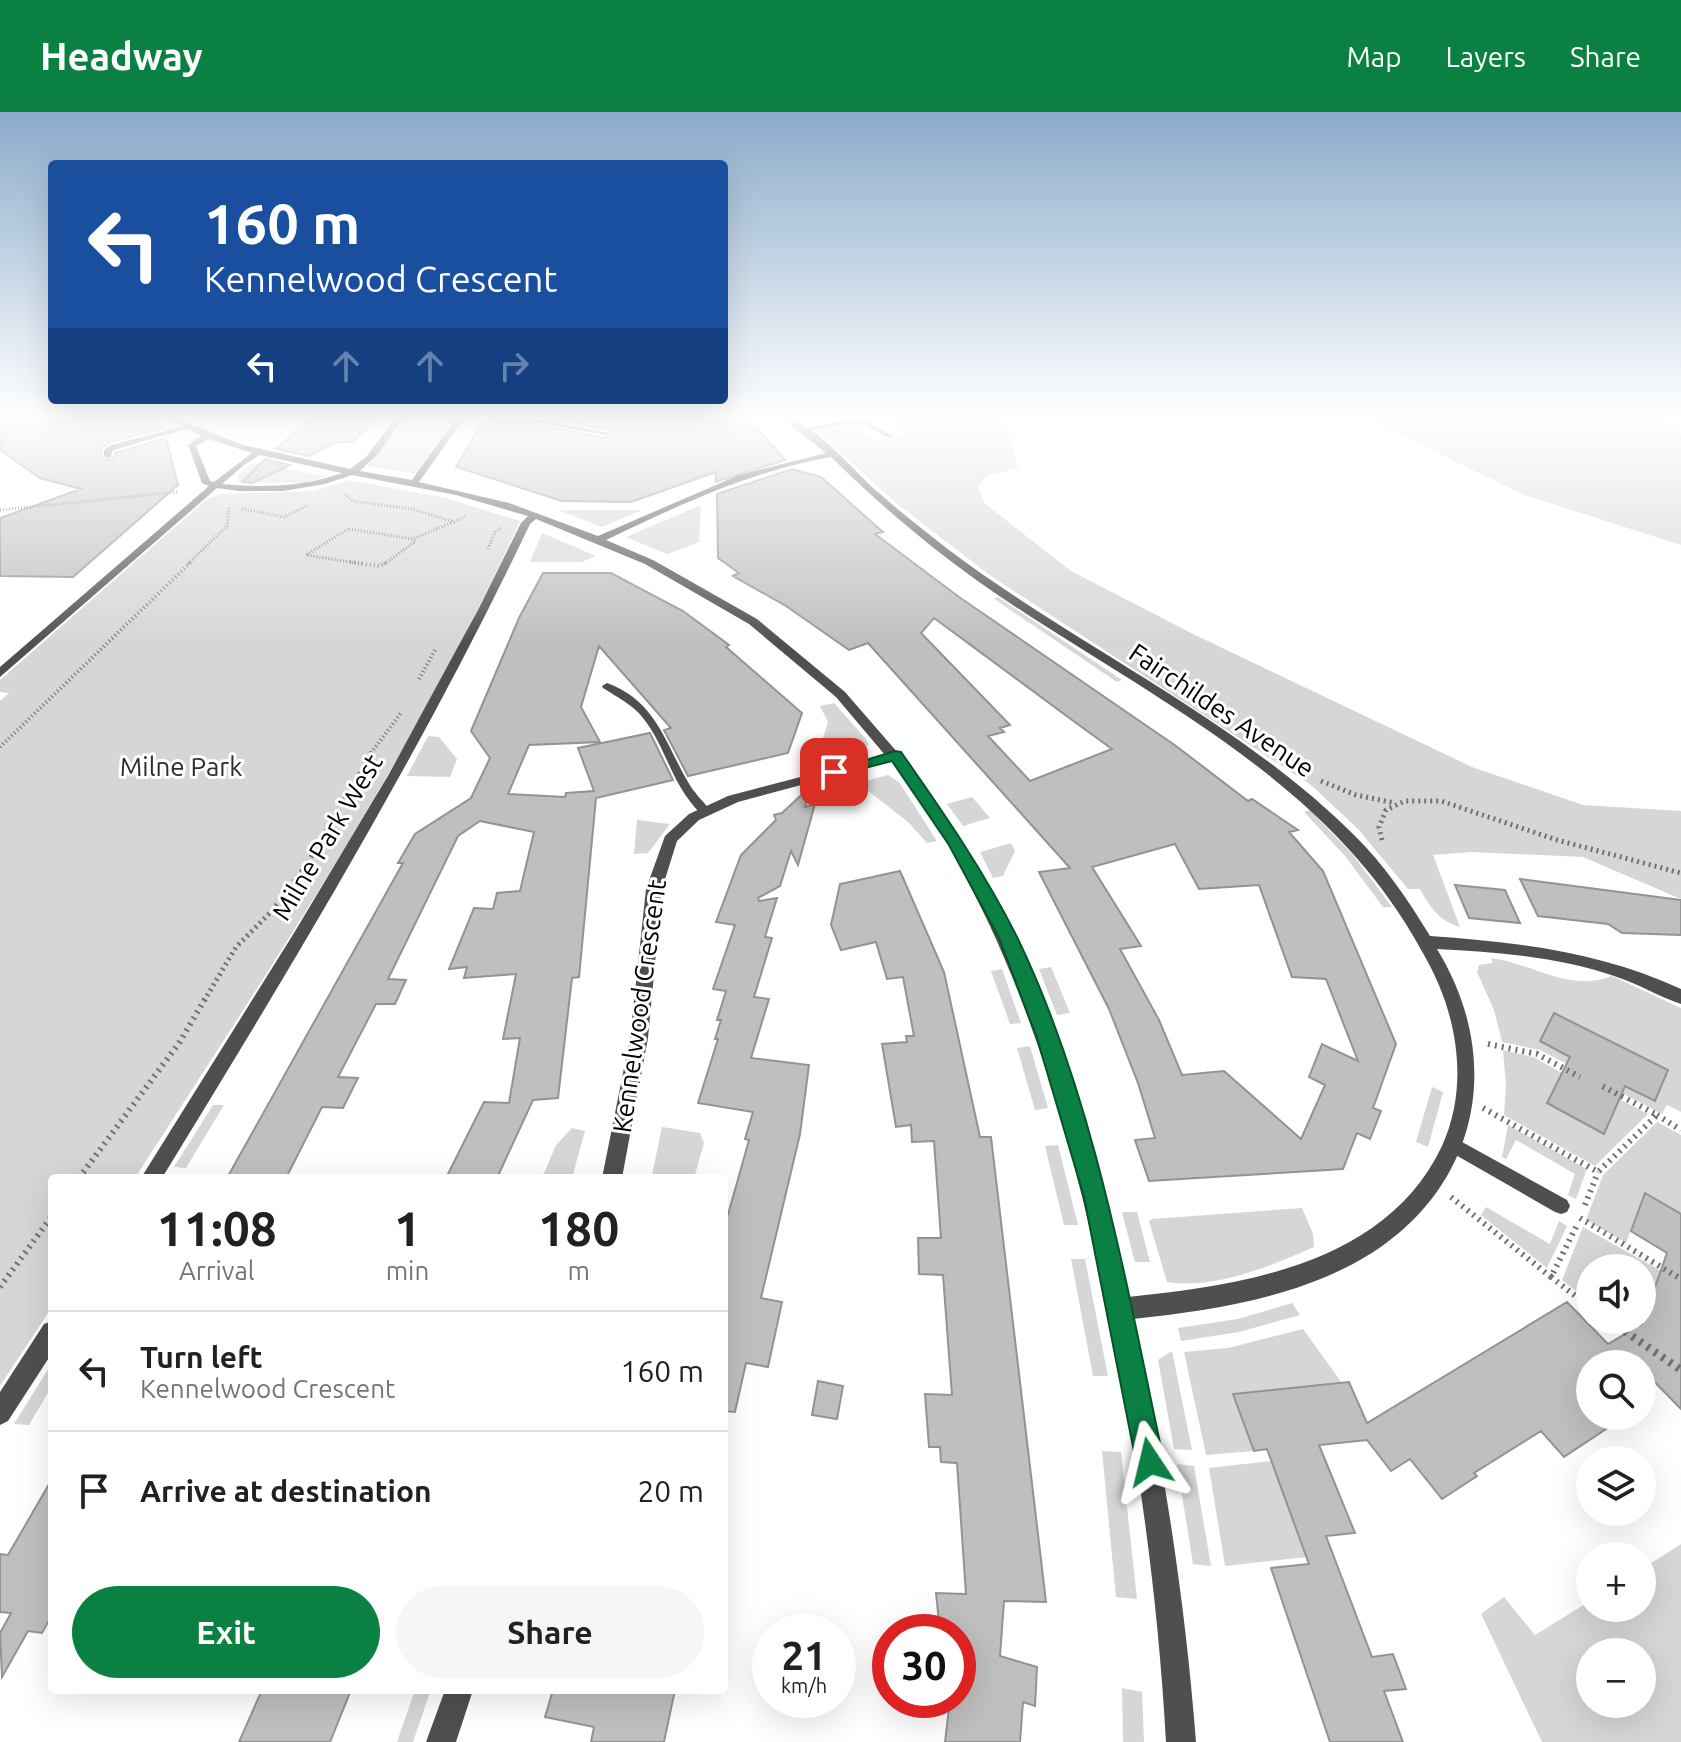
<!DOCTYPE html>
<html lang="en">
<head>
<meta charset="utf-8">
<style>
  :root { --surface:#fff; --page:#f6f6f6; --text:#202124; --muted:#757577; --line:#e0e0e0; --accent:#0b8043 }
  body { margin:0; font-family:Ubuntu,sans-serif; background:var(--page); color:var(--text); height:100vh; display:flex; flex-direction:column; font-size:30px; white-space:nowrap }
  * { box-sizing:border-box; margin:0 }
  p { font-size:26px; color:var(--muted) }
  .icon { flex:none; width:44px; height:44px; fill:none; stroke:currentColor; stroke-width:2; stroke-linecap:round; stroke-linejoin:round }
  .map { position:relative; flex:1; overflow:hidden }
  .drawer { position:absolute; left:48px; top:1062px; width:680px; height:520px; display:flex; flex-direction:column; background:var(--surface); border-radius:8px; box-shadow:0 8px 32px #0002 }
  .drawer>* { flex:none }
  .banner { position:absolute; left:48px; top:48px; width:680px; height:244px; border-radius:8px; box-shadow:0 8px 32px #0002; background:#1a4fa0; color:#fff; overflow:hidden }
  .buttons { position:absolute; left:1576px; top:1142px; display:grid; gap:16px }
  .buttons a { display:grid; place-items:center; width:80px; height:80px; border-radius:50%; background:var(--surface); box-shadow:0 8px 32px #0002; font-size:40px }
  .speed { position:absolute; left:752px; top:1502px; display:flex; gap:16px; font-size:40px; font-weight:700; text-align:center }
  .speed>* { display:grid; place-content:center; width:104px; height:104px; border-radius:50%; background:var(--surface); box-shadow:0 8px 32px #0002; line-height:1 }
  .speed small { font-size:20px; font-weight:400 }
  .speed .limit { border:12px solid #d22; background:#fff; color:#111 }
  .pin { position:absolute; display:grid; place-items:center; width:68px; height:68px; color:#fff; margin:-34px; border-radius:16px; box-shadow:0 4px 12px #0006 }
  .me { position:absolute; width:88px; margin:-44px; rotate:350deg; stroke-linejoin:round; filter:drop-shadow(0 0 6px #0008) }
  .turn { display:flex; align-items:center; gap:28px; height:168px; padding:0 24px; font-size:36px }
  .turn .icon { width:104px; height:104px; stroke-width:2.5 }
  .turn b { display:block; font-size:56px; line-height:68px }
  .lanes { display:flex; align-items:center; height:76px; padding:0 24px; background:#0003; justify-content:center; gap:40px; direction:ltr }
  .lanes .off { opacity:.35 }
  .eta { display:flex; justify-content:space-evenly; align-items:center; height:136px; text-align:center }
  .eta b { font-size:48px; font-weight:700; line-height:56px }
  .cta { display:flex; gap:16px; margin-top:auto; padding:16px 24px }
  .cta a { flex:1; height:92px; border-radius:48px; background:var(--accent); color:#fff; font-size:32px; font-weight:700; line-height:92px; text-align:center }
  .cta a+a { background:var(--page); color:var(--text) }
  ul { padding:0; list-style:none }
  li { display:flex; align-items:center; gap:24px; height:120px; padding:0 24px; border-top:2px solid var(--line) }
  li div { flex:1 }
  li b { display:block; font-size:30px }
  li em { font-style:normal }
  header { display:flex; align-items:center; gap:48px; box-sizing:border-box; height:112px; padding:0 40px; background:var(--accent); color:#fff }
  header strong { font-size:38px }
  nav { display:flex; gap:44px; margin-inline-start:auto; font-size:28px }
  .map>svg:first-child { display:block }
</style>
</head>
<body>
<header>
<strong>Headway</strong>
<nav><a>Map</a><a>Layers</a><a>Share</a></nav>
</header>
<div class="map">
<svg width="1681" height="1630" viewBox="0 0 1681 1630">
  <rect width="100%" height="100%" fill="#fff"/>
  <path fill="#d6d6d6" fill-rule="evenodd" d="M405,305H455L417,362L367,354Z
    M896,305H1004L1018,355L985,365L978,375L984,391L1071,459L1193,522L1472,655L1583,693L1681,699V787L1583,745L1471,740L1433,743L1460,815C1438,808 1430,795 1420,777H1408L1358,717L1311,673L991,464L896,391L817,319L859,310L866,313L856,316L873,329L908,322L887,307Z
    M1365,305H1662L1681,322V433L1522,382Z
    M252,351L326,364L303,371L238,370V363Z
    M350,368L446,386L520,409C415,640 272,853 135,1066H52V1195L0,1274V589L9,581L0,580V568L208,386L223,382L313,379Z
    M701,393L699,430L667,442L626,425Z
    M558,398H639L640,399L602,415Z
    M542,421L596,444L582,450H530Z
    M998,485L1122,568L1117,570L994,487Z
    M834,591L866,627L869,633L827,645L819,639L828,610L820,594Z
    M428,624L439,625L457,647L450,665L407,664Z
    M888,663L899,670L937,729L927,731L908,710L858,671Z
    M972,685L990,706L963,714L947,692Z
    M1310,698L1353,743L1392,795H1383L1345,744L1304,700Z
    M637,708L670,712L648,741L634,742Z
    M1011,731L1015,739L1003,764L993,766L980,740Z
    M1491,846C1531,851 1570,881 1612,864L1681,896V1000L1667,993L1662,1002L1603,971L1606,964L1655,989L1668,958L1555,902L1540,929L1585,953L1582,960L1540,938L1502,930L1494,898L1477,860L1479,853L1493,851Z
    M1051,855L1070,901L1057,903L1039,857Z
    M1002,857L1021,911L1010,912L991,859Z
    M1030,934L1048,996L1035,998L1017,936Z
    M1503,938L1533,945L1562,961L1547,991L1603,1022L1619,987L1648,1002L1595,1054L1504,1003L1506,974Z
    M1432,975L1443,980L1428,1035L1416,1030Z
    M213,993H224L186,1056L174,1055Z
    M1657,1010L1681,1023V1101L1645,1081L1626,1131L1586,1108L1603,1063Z
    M1508,1013L1587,1057L1576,1087L1568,1083L1575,1062L1516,1028L1506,1047L1502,1045Z
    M662,1015L700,1021L704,1031L694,1066L652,1063Z
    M572,1016L585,1019L572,1066H542L556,1033Z
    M1058,1033L1078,1113H1064L1045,1034Z
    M1486,1095L1550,1132L1559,1109L1567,1114L1547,1156L1481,1103Z
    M1302,1096L1313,1122L1314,1135C1271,1154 1214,1178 1167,1170L1149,1109L1152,1107Z
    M1122,1100H1137L1150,1150H1135Z
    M1583,1115L1661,1159L1681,1253L1616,1208H1642V1156H1590V1190L1562,1168Z
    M1071,1147H1085L1108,1264H1093Z
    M1292,1191L1300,1203L1239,1220L1181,1229L1178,1216L1238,1207Z
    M1303,1217L1342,1271L1234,1282L1254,1339L1206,1343L1184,1240L1228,1236Z
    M1172,1239L1192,1338L1174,1337L1158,1248Z
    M52,1251V1274L29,1313L14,1312Z
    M1102,1339L1121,1340L1137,1487L1116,1485Z
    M1271,1349L1307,1445L1225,1454L1209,1356Z
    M1177,1352L1194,1354L1211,1454L1193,1452Z
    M1681,1432V1630H1542L1481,1502L1504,1485L1535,1523L1590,1489V1496H1642V1457ZM1590,1540H1642V1592H1590Z
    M1122,1576L1142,1580L1144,1630H1123Z
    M415,1578L430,1580L413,1630H397Z"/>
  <path fill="#bfbfbf" stroke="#939393" stroke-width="2" fill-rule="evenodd" d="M22,305H160L163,316L110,330L102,336L101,344L113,349L115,341L166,326L178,373L73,465L0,464V406L81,377L40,366L0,338V310Z
    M313,305H376L353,330H338L308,344L276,337Z
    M539,305H748L785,348L716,370V360L631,390L562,389L456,355L482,311L516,309L604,326L612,322L610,318Z
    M265,347L290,353L252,371L242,370Z
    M792,357L821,365L883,420L875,422L959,485L1176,634L1248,689L1252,687L1298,718L1289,720L1323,759L1396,932L1373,996L1381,999L1370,1027L1357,1021L1343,1057L1149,1069L1135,1028L1155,1026L1138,971L1109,897L1039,760L1070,756L868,531L849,538L786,494L733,464L739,461L718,446L717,382ZM934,506L1072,608L1112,637L1030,669L988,624L1004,620L1000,616L1010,613L921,521ZM1175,732L1199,777L1259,773L1292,865L1326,867L1358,949L1322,932L1309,965L1325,973L1301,1027L1224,959L1182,963L1159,908L1120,837L1141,834L1092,755Z
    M543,461H611L683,499L729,533L726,535L802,601L788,641L688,664L664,618L671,616L599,534L581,595L600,630L529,633L508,682L565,685L566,681L594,679L578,636L650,621L673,668L596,686L579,865L572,866L558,986L533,988L497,1066H446L484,990L509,991L520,926L503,927L516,862L464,866L467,855L449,857L474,796L493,797L497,781L520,779L534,720L480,709L458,724L388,867L406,868L395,892H376L338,965L358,966L343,996L322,995L286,1066H227L403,751H398L415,722L471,686L490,646L471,619L519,506Z
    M811,674L805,695L815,692L798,753L791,739L780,774L758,786L759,789L777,786L765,825L772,826L754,885L769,887L751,946L809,953L800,1022L761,1186L782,1190L768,1255L746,1251L735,1300L724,1299V1117L749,1028L745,1027L753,1000L698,991L718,927H715L721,908H717L726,879L713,877L735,813L716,810L741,743L776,708L774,703L782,701Z
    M900,759L944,860L980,1025H991L1046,1490L1004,1489L1000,1544L1037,1555L1035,1594L1023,1590L1020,1630H945L950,1588H958V1520H940L936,1481L966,1482L957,1351L941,1350L940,1335H929L925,1282L952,1283L943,1163L919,1162L918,1126H941L934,1029L912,1030L911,1013L896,1015L882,932L907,930L906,924H914L903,865L887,867L876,830L841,838L831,813L840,772Z
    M1520,767L1681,788V823L1622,821L1608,812L1538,804Z
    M1455,773L1505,778L1520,811L1469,806Z
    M1554,901L1668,958L1655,989L1625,974L1604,1022L1547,991L1570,945L1540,929Z
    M1645,1081L1681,1102V1297L1642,1257V1252H1590V1304H1599L1609,1315L1564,1345L1541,1319L1474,1361L1477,1364L1442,1387L1410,1347L1391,1359L1367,1328L1319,1333L1355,1421L1326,1424L1372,1545L1393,1542L1406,1577L1384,1579L1403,1630H1330L1271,1456L1309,1452L1267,1337L1254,1339L1233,1282L1349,1270L1367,1311L1567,1190L1608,1232L1642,1212L1667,1141L1631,1119Z
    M818,1269L843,1274L837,1307L812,1303Z
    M52,1367V1503L42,1521L28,1519L2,1565L0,1521L11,1501L0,1500V1442L8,1443Z
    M262,1578H351L330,1630H239Z
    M553,1578H675L664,1630H591L594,1615L545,1605Z"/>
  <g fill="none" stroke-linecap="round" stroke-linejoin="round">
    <path stroke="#717171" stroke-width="3" stroke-dasharray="1 2" stroke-linecap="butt" d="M345,382L353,389L412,397L454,410L467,403
      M242,397L284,405L308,393
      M0,398L178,380
      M348,417L306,443L363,452
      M349,417L413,427L453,410
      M488,437L495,420L501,416
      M188,452L227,414L229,394
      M384,452L415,430L413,427"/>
    <path stroke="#717171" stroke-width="4" stroke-dasharray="1 3" stroke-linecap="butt" d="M350,450L380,454L387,450
      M419,567L435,538
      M0,635L191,450
      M371,641L401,601"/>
    <path stroke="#717171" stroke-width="5" stroke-dasharray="2 4" stroke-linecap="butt" d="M1321,669L1356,683L1395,691
      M1382,728L1379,715L1386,698L1405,689H1441L1557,728L1681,761
      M204,889L236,835L271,800L307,752L373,639"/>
    <path stroke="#717171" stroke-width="6" stroke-dasharray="2 5" stroke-linecap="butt" d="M1488,932L1537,942L1580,965
      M1483,996L1598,1060L1657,1003L1602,974
      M1657,1003L1681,1018
      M79,1066L179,931L205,887
      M1451,1085L1551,1165L1577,1113
      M1585,1093L1598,1060
      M1580,1106L1681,1167
      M1551,1165L1590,1195
      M0,1175L52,1104
      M1609,1208L1613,1211"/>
    <path stroke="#717171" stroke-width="8" stroke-dasharray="3 6" stroke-linecap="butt" d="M1610,1209L1681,1258"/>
    <path fill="#4f4f4f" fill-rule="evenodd" d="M861,306L893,324L887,325L860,310L804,319L801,317Z
      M187,313L189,316L117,337L112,339L111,346L104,344V338L111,333Z
      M607,571C656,589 664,629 688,670C694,681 703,689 711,699L709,702H701C670,671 667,636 643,606C633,593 617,585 603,576L602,574Z
      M1453,1025L1567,1088L1570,1094L1567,1100L1561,1102L1555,1100L1447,1038L1444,1033L1447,1028Z"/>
    <path fill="#4f4f4f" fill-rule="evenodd" d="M164,305H174L240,332L350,357L366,345L396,305H404L378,342L360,359L412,368L457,305H465L419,370L509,391L598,424L739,363L826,341L780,305C810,304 856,362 879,381C901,401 925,419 949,438C1081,537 1236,606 1354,723C1384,752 1408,788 1430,824C1517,830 1601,840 1681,877V892C1659,885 1639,872 1617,865C1560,845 1498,840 1437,837C1509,955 1475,1088 1351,1153C1283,1188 1207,1199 1133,1207C1163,1347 1185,1487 1196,1630H1166C1157,1469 1134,1310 1098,1152C1072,1036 1040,922 990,814C963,757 932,698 891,649L738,690L699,708L677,729L662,777L648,926L622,1066H602L630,926L646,777L665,724L689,702L728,684L885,643L836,585L749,512L645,452L536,407L530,412C422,639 293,852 162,1066H141L294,821L389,662L479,496L521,411L528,404L456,383L352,363L325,372L283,379H239L217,376L0,565V555L209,374L202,371L188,333L201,324ZM209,327L252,341L214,370L210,369L196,334ZM260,343L342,361C304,375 262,376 222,372L244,353ZM831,345C881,394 934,439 992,479C1141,581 1317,661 1412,822C1425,844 1437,865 1445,889C1461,936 1463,988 1442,1034C1386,1152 1244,1173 1128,1185L1103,1083L1070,971L1030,864L980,762L918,664L845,580L757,507L653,448L606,428C679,393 751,359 831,345Z
      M508,305H524L609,321L605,323Z
      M52,1209V1241L8,1309L0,1313V1280L44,1212Z
      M445,1578H473L456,1630H426Z"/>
  </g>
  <linearGradient id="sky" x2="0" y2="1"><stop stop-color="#8aabca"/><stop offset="0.57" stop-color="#fff"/><stop offset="1" stop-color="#fff" stop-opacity="0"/></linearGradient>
  <rect width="1681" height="533" fill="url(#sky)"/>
  <path fill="#0b8043" stroke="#07532c" stroke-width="2" d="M895,639L901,640C943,700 984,759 1017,825C1095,986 1127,1177 1164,1350L1160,1360L1150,1364L1140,1360L1136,1350L1084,1085L1037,926L999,826L949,733L892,649L834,664L827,660Z"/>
  <g text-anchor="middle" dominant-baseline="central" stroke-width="6" stroke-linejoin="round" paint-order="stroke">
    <g font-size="26" fill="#000" stroke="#fff">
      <text transform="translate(1222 598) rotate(34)">Fairchildes Avenue</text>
      <text transform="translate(327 725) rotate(-59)">Milne Park West</text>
      <text transform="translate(639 894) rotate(-82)">Kennelwood Crescent</text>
    </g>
    <g font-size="26" fill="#2d2d2d" stroke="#fff">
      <text x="181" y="654">Milne Park</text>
    </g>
  </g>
</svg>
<div class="buttons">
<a><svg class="icon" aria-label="sound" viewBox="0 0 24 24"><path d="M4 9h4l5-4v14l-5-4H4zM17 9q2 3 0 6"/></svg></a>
<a><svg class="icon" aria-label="search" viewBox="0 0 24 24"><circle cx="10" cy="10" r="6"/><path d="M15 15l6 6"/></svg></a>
<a><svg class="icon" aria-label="layers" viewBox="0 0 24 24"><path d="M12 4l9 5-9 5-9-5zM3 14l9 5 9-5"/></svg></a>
<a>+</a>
<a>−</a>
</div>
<div class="speed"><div>21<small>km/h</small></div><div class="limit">30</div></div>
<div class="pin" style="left:834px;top:660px;background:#d93025"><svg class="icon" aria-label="arrive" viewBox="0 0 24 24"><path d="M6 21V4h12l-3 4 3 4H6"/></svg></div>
<svg class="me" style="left:1150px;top:1350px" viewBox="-20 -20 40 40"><path d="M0-17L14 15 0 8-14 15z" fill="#0b8043" stroke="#fff" stroke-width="4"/></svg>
<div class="banner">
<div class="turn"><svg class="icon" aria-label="left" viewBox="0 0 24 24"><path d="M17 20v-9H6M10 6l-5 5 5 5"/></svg><div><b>160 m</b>Kennelwood Crescent</div></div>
<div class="lanes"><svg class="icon" aria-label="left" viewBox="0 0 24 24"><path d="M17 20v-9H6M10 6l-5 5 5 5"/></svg><svg class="icon off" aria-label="ahead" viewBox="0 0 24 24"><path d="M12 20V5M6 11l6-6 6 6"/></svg><svg class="icon off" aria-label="ahead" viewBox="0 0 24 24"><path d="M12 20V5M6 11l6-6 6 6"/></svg><svg class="icon off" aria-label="right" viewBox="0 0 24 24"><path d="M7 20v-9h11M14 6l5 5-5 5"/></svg></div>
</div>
<section class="drawer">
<div class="eta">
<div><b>11:08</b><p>Arrival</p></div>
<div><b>1</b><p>min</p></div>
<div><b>180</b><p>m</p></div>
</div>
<ul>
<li><svg class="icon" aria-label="left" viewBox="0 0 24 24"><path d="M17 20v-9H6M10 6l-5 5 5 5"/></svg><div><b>Turn left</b><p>Kennelwood Crescent</p></div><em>160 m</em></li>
<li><svg class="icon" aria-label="arrive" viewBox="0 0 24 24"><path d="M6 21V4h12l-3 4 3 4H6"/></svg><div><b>Arrive at destination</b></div><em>20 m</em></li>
</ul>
<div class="cta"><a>Exit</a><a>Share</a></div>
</section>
</div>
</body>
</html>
